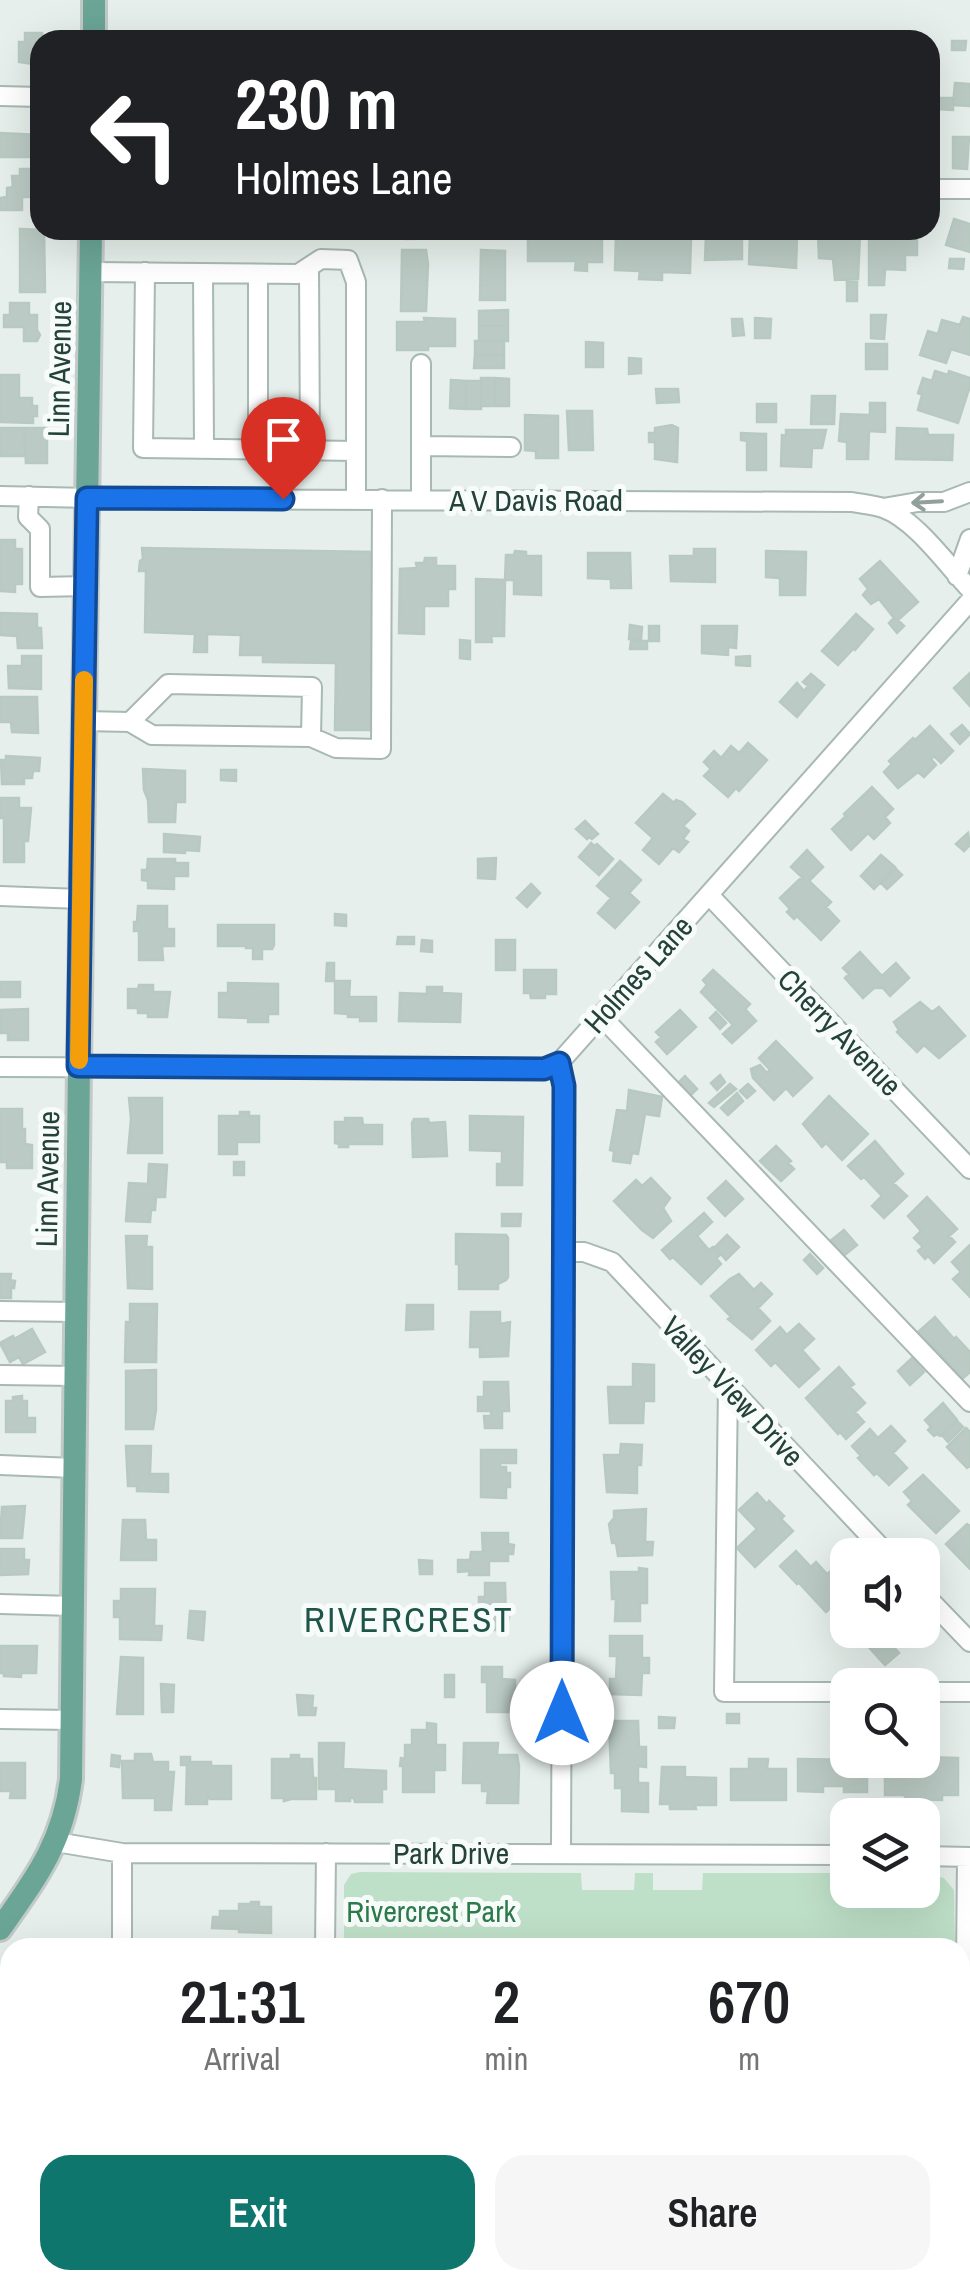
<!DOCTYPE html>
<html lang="en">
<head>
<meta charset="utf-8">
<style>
  :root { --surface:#fff; --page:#f6f6f6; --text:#202124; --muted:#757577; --accent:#0f766e }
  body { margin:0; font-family:"Archivo Narrow",sans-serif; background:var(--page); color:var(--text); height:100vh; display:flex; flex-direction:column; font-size:38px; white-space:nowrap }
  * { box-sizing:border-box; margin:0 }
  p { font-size:32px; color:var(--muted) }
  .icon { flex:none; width:55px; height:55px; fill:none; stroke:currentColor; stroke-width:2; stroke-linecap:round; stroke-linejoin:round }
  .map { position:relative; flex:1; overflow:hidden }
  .side { position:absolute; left:0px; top:1938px; width:970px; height:352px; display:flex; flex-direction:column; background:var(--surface); border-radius:30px 30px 0 0; box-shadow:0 10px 40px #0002 }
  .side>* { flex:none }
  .hud { position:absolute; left:30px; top:30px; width:910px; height:210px; border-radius:30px; box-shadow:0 10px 40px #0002; background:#202124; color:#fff; overflow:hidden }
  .buttons { position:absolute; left:830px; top:1538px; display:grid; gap:20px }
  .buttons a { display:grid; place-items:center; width:110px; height:110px; border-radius:20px; background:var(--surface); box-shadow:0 10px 40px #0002; font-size:50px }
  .pin { position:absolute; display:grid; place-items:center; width:85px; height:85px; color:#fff; margin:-102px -42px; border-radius:50% 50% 50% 0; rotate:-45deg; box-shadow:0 0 10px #0007 }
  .pin .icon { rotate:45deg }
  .me { position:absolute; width:110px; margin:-55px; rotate:0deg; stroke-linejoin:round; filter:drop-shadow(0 0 8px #0008) }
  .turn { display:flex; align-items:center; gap:35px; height:210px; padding:0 40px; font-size:45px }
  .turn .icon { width:130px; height:130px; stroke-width:2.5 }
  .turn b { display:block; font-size:70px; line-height:85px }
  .eta { display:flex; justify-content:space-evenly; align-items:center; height:170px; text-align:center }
  .eta b { font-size:60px; font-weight:600; line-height:70px }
  .button { display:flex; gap:20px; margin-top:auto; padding:20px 40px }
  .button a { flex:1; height:115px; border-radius:30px; background:var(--accent); color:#fff; font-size:40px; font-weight:600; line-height:115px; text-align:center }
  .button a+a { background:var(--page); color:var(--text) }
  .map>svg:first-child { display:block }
</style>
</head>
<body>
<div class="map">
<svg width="970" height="2288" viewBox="0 0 970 2288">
  <rect width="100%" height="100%" fill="#e6efeb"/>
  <path fill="#bfe0c8" d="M360,1872L581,1873L582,1890H634L635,1873H653V1890H702L703,1873H847L848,1890H922L923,1873H925L944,1878L954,1890L955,1947H344V1885L351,1874Z"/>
  <path fill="#bbcac4" stroke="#b8c9c2" stroke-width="2.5" d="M25,33H42L40,65L19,62V42H25Z
    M952,41H966L965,50H952Z
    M955,83L970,84V106L953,105Z
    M938,98H953V110L938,109Z
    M0,133L40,135V157H0Z
    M953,137H969L967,169L953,168Z
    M20,169H40V197H22V210H0V198L7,197V188L13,187L12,176H20Z
    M954,219L970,224V252L946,245Z
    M20,229L44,230L45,292H20Z
    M189,230V235H157V231H130Z
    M333,230H387V232H364V237H333Z
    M406,230H503V237L406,239Z
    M869,232L917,235V255H905V270L885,269L884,285H869Z
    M528,233H602V262H587V271L575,270L576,261H528Z
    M750,233L797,235L796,268L749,264Z
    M860,233L858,279L835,280L833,259L819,258L818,234Z
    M706,235H734L742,238V259L705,260Z
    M616,236L691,238L690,273L662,272V280L639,279L640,271L615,270Z
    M402,250H426L428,264L426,311H401Z
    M481,250L505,251V300H480Z
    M950,259H964L963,269L949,268Z
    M847,282H857V301H847Z
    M10,303H29V315H37V330L40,335L37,341H24V327H4V315H10Z
    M508,310V326H479V311Z
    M871,315H886L884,339L871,338Z
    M963,317L970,319V355L951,349L946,363L920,355L928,331L938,334L942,320L960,325Z
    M424,318L455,319V346H428V350H397V322H425Z
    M755,318L771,319L770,338H755Z
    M732,319H742L744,335L733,336Z
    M479,326H508V341H479Z
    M475,341H504V355H475Z
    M586,342L603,343V367H586Z
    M866,344H887V369H866Z
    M475,355H504V368H474Z
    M629,358L641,359V373L629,374Z
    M935,371L948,375L949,371L970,378V386L958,423L918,410L922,395L918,393L923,378L932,381Z
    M0,375H19V398H32V406H37V416H33V423L0,422Z
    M481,378H495V406H481Z
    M495,378L509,379V406H495Z
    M451,380L466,381V409L450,408Z
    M466,381H481V409H466Z
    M656,389H678L679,402L657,403Z
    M812,396H835L834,424H811Z
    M870,403H885V432L869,431L868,459H847V442L839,441L841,414L870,415Z
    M757,404H776V422H757Z
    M567,411H592L593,450H569Z
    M525,415L558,416V458H536V451L525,450Z
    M672,425L678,428L677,462L655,459V442H649V433H655V428Z
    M0,428H24L25,456H0Z
    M24,428H47V463H26Z
    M897,428L927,429L928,435H953L952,460L896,459Z
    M786,430H826L822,448H812L811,467L781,466L782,435L786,436Z
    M741,433L766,434V470H747V441L741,440Z
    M0,540H15V549H22V584H15V592L0,591Z
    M142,548L374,552L372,730H335L336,663L263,662V655H240L241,635L207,634V652H194L195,634L145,632L146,571H139L140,561L143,559Z
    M694,549H715V582L671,581L670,556H694Z
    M515,551L526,552V556H541V595L514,594V580H505L506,555H514Z
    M766,551L806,552L805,595H780V578L766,577Z
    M588,553H630L631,588H611V579L588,578Z
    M425,558H436V566H455V589H448V606H424V634L399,633L400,569L417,568L416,563H424Z
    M880,561L918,602L898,620L904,626L897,633L889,623L894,618L879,599L871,604L863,595L868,589L860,579Z
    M476,579L505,580L504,636H491L492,642H476Z
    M0,613L37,614V628H41L42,648H18L17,636L0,635Z
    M856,614L873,629L855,650L853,649L838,665L822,651Z
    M630,625L642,627L641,640L629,639Z
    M649,626H659V641H649Z
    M702,626H737L736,648L728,647V655L702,653Z
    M460,640L470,641V659L460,658Z
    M631,641H647V649H630Z
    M22,656H41V689L9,688L8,666H22Z
    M750,656V666L736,665V657Z
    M970,673V706L954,688Z
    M811,674L824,685L797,717L780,702L797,683L804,691L808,686L803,682Z
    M0,697H37L38,733L12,732L11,722H0Z
    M962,725L970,734L960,744L951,734Z
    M930,726L953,751L941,763L934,756L931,759L936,765L924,777L918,772L898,788L884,772L892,764L889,761L913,738L915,740Z
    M748,743L767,760L739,791L736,788L728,797L704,776L711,769L704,762L714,751L721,758L731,746L739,753Z
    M6,756L40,758L39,771H33L32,778H24V784H2L1,760H6Z
    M143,769L185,771V802H176L175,822H149L148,800L144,790Z
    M221,770H236V781L221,780Z
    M872,787L893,809L885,817L890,823L874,839L868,833L851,850L832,829L846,816L844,814Z
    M663,794L674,803L676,800L682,802L695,814L683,826L689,831L683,839L688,842L679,852L673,848L659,864L643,850L653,838L636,823Z
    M0,798H19V808H31L28,841H24V862H4V818H0Z
    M585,821L598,834L592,839L589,837L587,839L576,829Z
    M968,833L970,845L964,851L956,844Z
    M164,834L200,837L199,851L185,850V853L164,852Z
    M591,843L594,846L597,844L613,859L599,875L579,857Z
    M807,850L823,867L809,881L831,902L826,907L839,921L821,940L797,916L794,919L787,912L790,909L780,898L802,877L791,867Z
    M881,855L895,867L874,889L861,876Z
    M496,858L495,879L478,878V859Z
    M148,859H175V863H188V876H174V889L148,888V881L142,880V870H147Z
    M620,861L641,880L629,893L639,902L615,928L598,913L611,898L597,886Z
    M896,869L902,875L887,889L881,883Z
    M531,884L540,893L527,907L517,898Z
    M138,906H167V929H174V946H162L163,960H139V931H134V922H137Z
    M335,914L346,915V926L335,925Z
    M218,925H274V945L272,949H262V959H253V948H246V946H218Z
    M398,937H414V944H397Z
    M422,940L432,941V952L421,951Z
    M496,940H515V970H496Z
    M860,952L882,976L896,963L909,978L890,996L883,988H874L863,998L845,978L849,974L843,968Z
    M327,963H334V981H326Z
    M524,970H556V994H545V998H531L530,993H524Z
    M713,970L750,1004L745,1009L756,1021L732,1043L723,1034L733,1025L701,992L707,985L703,980Z
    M335,981H350L349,997H376V1021H360V1017H348V1014L335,1013Z
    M0,982H20V997H0Z
    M228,983L278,984V1014H268V1022H248V1018L219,1017V993H228Z
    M139,985H153V992H170L167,1017H148V1013H138V1008H128V989H138Z
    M427,987H442V993L461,994L460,1022L399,1021L400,993L427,994Z
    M920,1002L932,1012L939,1007L965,1036L939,1058L924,1045L917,1052L897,1032L899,1030L894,1022Z
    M28,1009V1040H8V1033H1L0,1010Z
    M680,1010L696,1027L667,1054L656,1042L661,1037L656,1032Z
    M716,1012L726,1023L720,1029L710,1018Z
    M776,1041L812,1078L793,1096L786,1088L774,1100L753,1078L751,1069L760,1065L767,1073L770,1070L759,1058Z
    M720,1075L725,1082L717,1090L711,1083Z
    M685,1076L697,1089L690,1096L678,1083Z
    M730,1084L736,1089L714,1107L709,1103Z
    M748,1084L755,1091L747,1098L740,1091Z
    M629,1090L662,1097L659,1116L645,1114L638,1154L632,1153L630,1163L613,1161L614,1151L610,1150L617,1110L627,1111Z
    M737,1093L743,1101L728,1115L721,1108Z
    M829,1096L868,1134L842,1160L826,1143L822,1147L803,1124Z
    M129,1098H162V1153H128L131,1119Z
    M0,1109H22V1129H25V1144L32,1145V1168H7V1162H0Z
    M240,1112H249V1116H259V1142H237V1154H219V1116H240Z
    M470,1116L523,1117L522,1185H497V1164H502V1151L470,1150Z
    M345,1118H362L363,1125H382V1144H348V1147H339V1144L335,1143V1122H345Z
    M414,1119H428L429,1123L445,1122L447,1156L413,1157L412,1123Z
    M875,1141L903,1174L893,1183L907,1196L884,1218L872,1206L882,1196L864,1177L861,1179L848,1166Z
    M776,1146L791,1161L788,1163L794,1169L781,1181L760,1161Z
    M234,1162H244V1175H234Z
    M149,1164L167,1165L165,1197H156L155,1210H151L150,1222L126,1221L129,1183L148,1184Z
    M651,1178L670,1198L663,1208L671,1221L653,1238L642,1230L614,1201L636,1180L642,1186Z
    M726,1181L743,1199L725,1216L708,1198Z
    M927,1197L957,1229L949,1236L955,1242L934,1263L928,1256L925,1259L918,1251L923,1247L914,1238L921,1231L908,1216Z
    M704,1213L712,1222L697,1236L709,1250L713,1247L720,1255L716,1258L721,1264L701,1284L673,1257L670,1259L662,1250Z
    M502,1214H521L520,1226H502Z
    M844,1230L857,1245L842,1257L829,1242Z
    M456,1234L506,1235L508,1238V1277L506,1280L498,1284V1289H459V1264H456Z
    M727,1235L739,1247L726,1260L715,1247Z
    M126,1236H147L146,1247H152V1289L128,1288Z
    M970,1245V1297L953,1279L961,1272L952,1262Z
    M810,1254L823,1268L817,1274L804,1260Z
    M0,1274H11L10,1280L15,1281L14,1288L11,1287V1298H0Z
    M739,1274L754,1290L761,1283L772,1294L758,1308L770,1321L752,1339L728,1319L731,1317L711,1296L730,1279Z
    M130,1304H157L156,1362H125L126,1322H130Z
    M407,1305H433V1329L406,1330Z
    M471,1312H500V1324L510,1322L508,1356L480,1357V1347H470Z
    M935,1317L954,1339L956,1337L970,1352V1372L962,1379L937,1350L917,1333Z
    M799,1324L814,1339L802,1350L819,1369L799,1387L775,1362L771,1366L756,1350L780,1327L787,1335Z
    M32,1329L45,1352L23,1364L19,1357L10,1362L0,1343L13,1336L14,1339Z
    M912,1358L924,1372L910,1385L898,1371Z
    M633,1364L654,1365V1401H644L643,1423H610L608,1387H633Z
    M839,1367L854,1384L850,1387L865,1403L855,1412L864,1422L846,1439L840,1432L838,1434L806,1398Z
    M156,1370V1410L153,1429H126V1371Z
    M484,1382H508L509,1411H502V1428H485L484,1416H491V1411H478V1397H484Z
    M22,1396V1401H27V1418H35V1432H6V1401H13V1397Z
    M943,1403L957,1420L940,1436L937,1434L934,1436L928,1430L931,1427L925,1420Z
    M957,1421L963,1427L948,1442L942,1435Z
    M891,1426L905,1441L893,1453L907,1468L889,1485L877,1473L874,1475L858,1458L861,1456L852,1446L870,1429L878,1438Z
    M966,1428L970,1432V1466L967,1468L947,1447Z
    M621,1444L642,1445L641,1465H637V1493L607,1492L604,1455H620Z
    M126,1446H151L150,1474H168V1492L137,1491V1486H128Z
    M481,1450H516V1463H500V1467H506V1473H510V1487H506V1498L481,1497Z
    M923,1475L959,1511L936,1533L908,1505L912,1501L904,1492Z
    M757,1493L767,1504L769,1501L784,1516L781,1519L793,1531L755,1567L737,1548L757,1529L739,1510Z
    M25,1506L22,1538H0L2,1507Z
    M646,1509L645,1542H653L652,1555L618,1556L616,1543H612L609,1524L614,1518V1511Z
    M123,1520H145L146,1540H156V1560H121Z
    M967,1524L970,1526V1569L946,1544Z
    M482,1533H508V1544L514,1545L513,1554H508V1561H489V1575H469L470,1571L458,1572V1560H470L471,1552H483Z
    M0,1549H24V1560H29L28,1574L0,1575Z
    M796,1551L811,1567L816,1562L827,1574L831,1571L848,1589V1592L826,1612L799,1583L797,1584L780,1566Z
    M419,1560L432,1561V1574H420Z
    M639,1568L647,1569V1603H640V1621H615L616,1599H612L611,1572H639Z
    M485,1583H505L506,1617H509L506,1630H479V1597H485Z
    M121,1589H155L154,1626H162L161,1640L120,1639V1617H114V1601H121Z
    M190,1611L205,1612L203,1640L188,1638Z
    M384,1616L394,1617L393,1631L382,1630Z
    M848,1619V1630H887L896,1640L891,1644L899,1653L885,1665L865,1643L862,1646L853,1636L843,1645L832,1633Z
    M610,1636H642V1658H649V1673H642L641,1695L610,1694V1679H616L617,1656H610Z
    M0,1646H37L36,1673H21V1677L4,1676V1673H0Z
    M121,1657L143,1658V1714H117Z
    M482,1667H502V1679L515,1680V1696L511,1712H487V1682H482Z
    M445,1675H454V1697H445Z
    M161,1684L174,1685L173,1712H162Z
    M297,1695L313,1696L312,1708H316L315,1715H299Z
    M727,1714H739V1723H727Z
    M659,1717L675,1718L674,1728H659Z
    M609,1721H638L639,1747H646V1767L638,1766V1783H648V1812L622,1811V1788H615V1773H611Z
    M427,1723L436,1724V1745H445V1770H434V1792H403V1766H400L401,1758L405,1759V1745H412V1730H427Z
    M319,1743H344L343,1769L386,1771V1789H382V1802H355L354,1798H350V1801H336V1789H319Z
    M464,1743H498L497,1755H517L519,1766L518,1803H487L488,1791H482V1783H463Z
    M135,1754H151L153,1762H168V1772H174L171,1810H155V1798H123L122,1761H135Z
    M112,1755L120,1756L119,1767L111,1766Z
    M291,1755H299V1759H312L313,1778H316V1799H291L284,1801V1798H272V1759H291Z
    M181,1757H190V1762H211V1766H231V1799H210L207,1796V1804H186L187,1765H181Z
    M925,1757L958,1758V1795H942V1800L905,1799V1795H885V1760H913L914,1766H925Z
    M749,1759H768L767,1769H786V1800H731V1769H749Z
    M798,1759L867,1760V1792H844V1786H823V1792L798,1791Z
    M0,1763H25V1798H10L11,1791H0Z
    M662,1767H685V1777L716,1778V1805H695L696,1809H670V1804H660Z
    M251,1902H259V1907H271V1933L239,1932V1929L212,1928L213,1917H220V1911H239V1904H251Z
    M9,2091L10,2136L6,2143L0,2139V2107Z
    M67,2280H88L83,2288H75L66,2282Z
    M225,2280H269L268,2288H225Z"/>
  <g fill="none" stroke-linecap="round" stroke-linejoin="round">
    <g stroke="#a8b8b2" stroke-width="22">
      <path id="minor" d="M0,96L40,97
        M930,189H970
        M309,267L310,451
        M91,272L298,274L321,259L348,260L356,282V499
        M145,272L143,448L356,451
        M203,273L204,449
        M258,274V450
        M421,364V499
        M421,446L511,447
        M0,496L135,499L852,502C863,504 874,505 883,508C915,519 947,565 970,589
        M29,496L28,517L40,529V587L86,586
        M883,508L918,502H944L970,492
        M957,576L970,539
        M84,721L130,722L152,735L311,737L312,687L168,684L130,722
        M311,737L336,748L381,749L382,499
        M709,895L970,1169
        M0,896L81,899
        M601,1016L970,1402
        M559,1063L564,1085L561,1853
        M0,1067L544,1069L559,1063L970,601
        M564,1252H584L612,1262L888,1555
        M0,1311L76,1312
        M0,1375L75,1376
        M728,1385L724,1692H848
        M0,1465L74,1468
        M922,1592L970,1642
        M0,1604L74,1606
        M922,1692H970
        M0,1719L73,1720
        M56,1842L122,1853L848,1855
        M922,1856L970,1857
        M122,1948V1853
        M325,1948L326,1853
        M0,2240L10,2223
        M318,2288L319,2280
        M963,2288L967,1857"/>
    </g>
    <g stroke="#c2cac8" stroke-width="28">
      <path id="major" d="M94,40V0
        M0,1929C36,1878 63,1843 71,1779L79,1066L91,230"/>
    </g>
    <use href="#minor" stroke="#fff" stroke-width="18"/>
    <use href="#major" stroke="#6aa596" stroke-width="22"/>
  </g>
  <defs><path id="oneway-shaft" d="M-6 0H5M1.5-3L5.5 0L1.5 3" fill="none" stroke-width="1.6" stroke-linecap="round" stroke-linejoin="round" transform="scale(2.5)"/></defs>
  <use stroke="#92a09c" href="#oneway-shaft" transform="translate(927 502) rotate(177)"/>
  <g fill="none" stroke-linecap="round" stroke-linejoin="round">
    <g stroke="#114b97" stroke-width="25">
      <path id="route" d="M283,499L87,498L78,1066L544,1069L559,1063L564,1086L562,1713"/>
    </g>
    <use href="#route" stroke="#1a73e8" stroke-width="18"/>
    <path stroke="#f59e0b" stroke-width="18" d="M79,1060L84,680"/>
  </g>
  <g text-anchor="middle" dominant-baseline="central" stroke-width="10" stroke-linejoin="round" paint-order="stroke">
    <g font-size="30" fill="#24423a" stroke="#f7fbf9">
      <text transform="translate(59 369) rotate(-89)">Linn Avenue</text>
      <text x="536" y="500">A V Davis Road</text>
      <text transform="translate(638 974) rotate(-48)">Holmes Lane</text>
      <text transform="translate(840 1032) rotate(46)">Cherry Avenue</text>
      <text transform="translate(47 1179) rotate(-89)">Linn Avenue</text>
      <text transform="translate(733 1391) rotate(47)">Valley View Drive</text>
      <text x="451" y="1853">Park Drive</text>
    </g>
    <g font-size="30" fill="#2d7a4b" stroke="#f7fbf9">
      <text x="431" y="1911">Rivercrest Park</text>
    </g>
    <g font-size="35" letter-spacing="2.5" fill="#1f5548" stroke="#f7fbf9">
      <text x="409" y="1619">RIVERCREST</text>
    </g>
  </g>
</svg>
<div class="buttons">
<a><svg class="icon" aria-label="sound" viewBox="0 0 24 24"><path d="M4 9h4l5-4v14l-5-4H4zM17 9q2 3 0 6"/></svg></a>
<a><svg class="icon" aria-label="search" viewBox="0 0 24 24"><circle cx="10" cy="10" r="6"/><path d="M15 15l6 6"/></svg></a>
<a><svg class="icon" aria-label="layers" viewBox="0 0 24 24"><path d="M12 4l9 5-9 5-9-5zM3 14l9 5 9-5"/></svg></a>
</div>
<div class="pin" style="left:283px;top:499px;background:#d93025"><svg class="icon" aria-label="arrive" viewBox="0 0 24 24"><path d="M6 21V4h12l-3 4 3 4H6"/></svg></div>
<svg class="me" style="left:562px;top:1713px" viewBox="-20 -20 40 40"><circle r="19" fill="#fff"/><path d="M0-13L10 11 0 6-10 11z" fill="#1a73e8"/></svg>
<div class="hud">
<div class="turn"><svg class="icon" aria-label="left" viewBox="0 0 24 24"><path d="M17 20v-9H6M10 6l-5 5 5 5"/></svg><div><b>230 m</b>Holmes Lane</div></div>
</div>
<section class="side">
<div class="eta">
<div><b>21:31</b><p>Arrival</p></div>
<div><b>2</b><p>min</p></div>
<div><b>670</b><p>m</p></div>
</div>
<div class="button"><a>Exit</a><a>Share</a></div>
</section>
</div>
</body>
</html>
